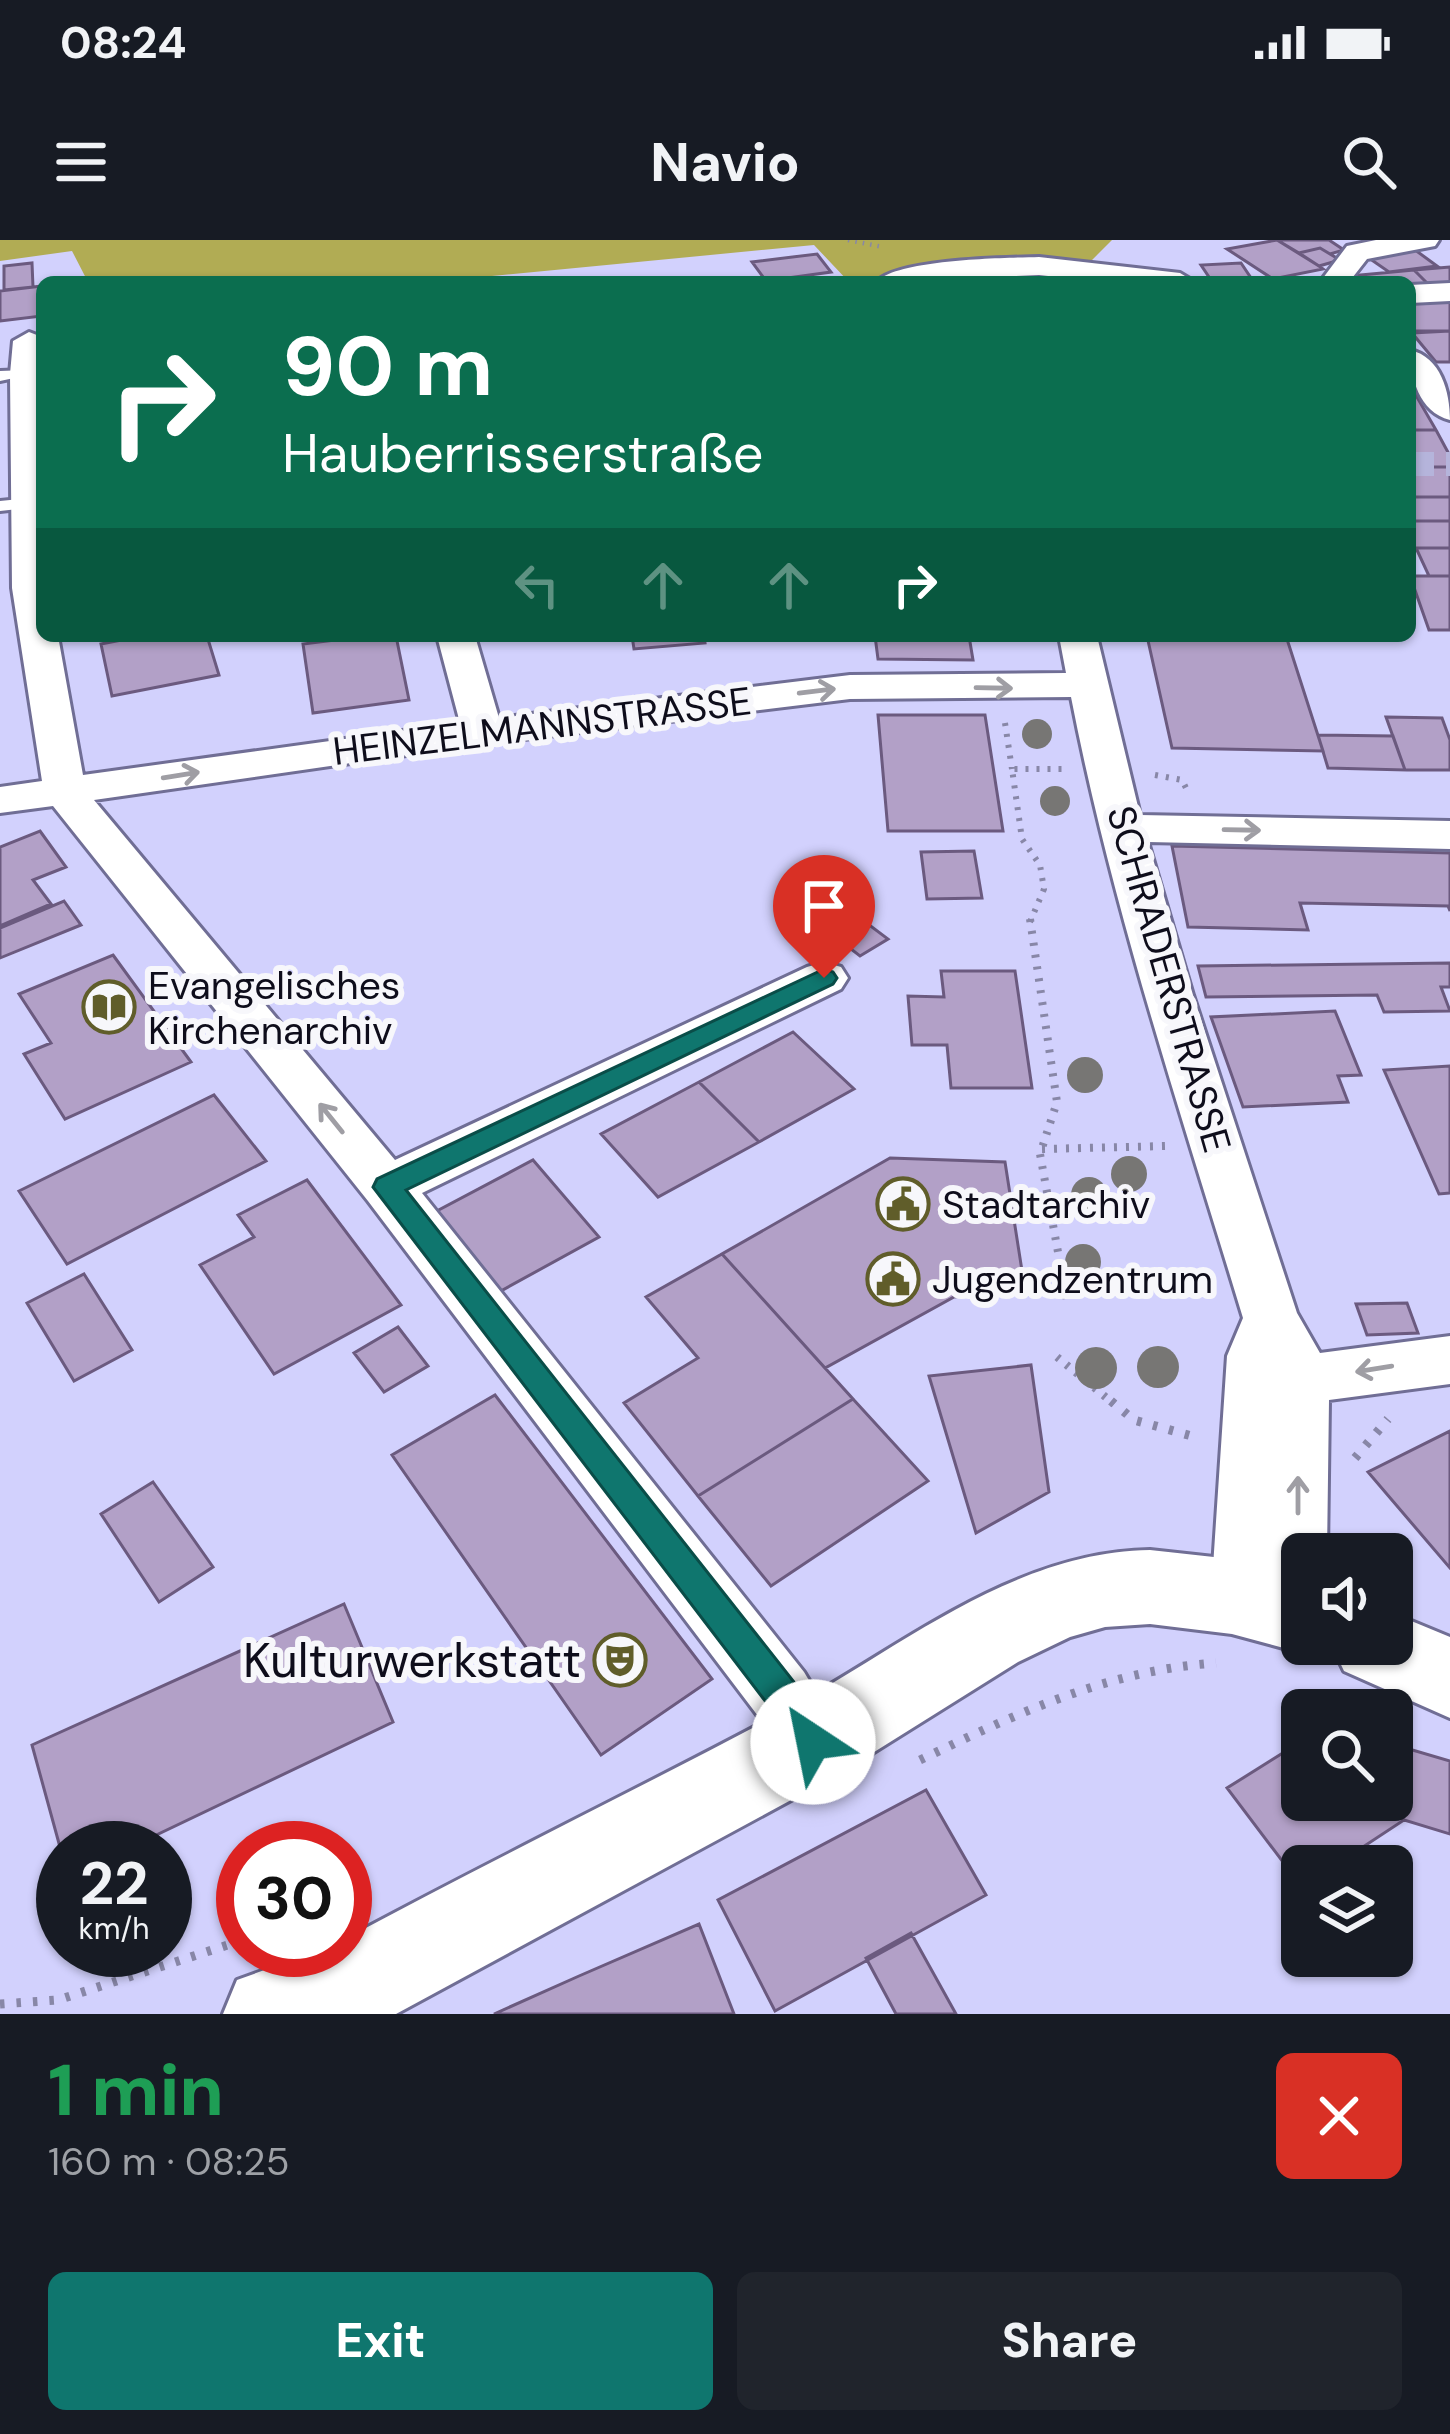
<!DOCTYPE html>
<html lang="en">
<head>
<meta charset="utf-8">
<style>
  :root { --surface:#171b24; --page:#20242c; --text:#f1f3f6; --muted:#9ea1a6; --accent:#0f766e }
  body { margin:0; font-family:"DM Sans",sans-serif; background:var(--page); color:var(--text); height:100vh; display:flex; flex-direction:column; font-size:45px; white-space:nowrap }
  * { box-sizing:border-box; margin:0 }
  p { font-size:39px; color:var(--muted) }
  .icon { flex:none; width:66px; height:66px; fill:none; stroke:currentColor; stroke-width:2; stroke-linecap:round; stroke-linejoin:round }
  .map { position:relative; height:1774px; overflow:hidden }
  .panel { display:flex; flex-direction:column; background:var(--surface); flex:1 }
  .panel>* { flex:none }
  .banner { position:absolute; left:36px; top:36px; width:1380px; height:366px; border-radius:18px; box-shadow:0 3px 9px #0004; background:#0b6e4f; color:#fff; overflow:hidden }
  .tools { position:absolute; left:1281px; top:1293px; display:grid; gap:24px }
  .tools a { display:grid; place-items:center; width:132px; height:132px; border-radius:18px; background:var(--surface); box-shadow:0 3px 9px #0004; font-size:60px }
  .speed { position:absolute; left:36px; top:1581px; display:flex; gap:24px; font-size:60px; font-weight:700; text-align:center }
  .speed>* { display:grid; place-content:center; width:156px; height:156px; border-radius:50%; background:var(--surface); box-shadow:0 3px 9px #0004; line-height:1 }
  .speed small { font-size:30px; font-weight:400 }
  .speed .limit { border:18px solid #d22; background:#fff; color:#111 }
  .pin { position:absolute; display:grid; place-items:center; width:102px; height:102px; color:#fff; margin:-123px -51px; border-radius:50% 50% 50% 0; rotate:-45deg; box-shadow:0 0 12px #0007 }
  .pin .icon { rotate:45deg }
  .me { position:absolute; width:132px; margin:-66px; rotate:326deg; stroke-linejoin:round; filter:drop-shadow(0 0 9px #0008) }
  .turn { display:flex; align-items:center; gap:42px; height:252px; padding:0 48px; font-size:54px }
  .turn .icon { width:156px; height:156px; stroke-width:2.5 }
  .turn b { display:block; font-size:84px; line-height:102px }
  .lanes { display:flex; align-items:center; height:114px; padding:0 48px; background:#0003; justify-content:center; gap:60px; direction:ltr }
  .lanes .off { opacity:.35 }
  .round { display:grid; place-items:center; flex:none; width:126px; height:126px; border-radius:18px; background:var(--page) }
  .summary { display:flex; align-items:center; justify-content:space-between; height:204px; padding:0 48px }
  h1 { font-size:72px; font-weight:800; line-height:90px; color:#1e9e55 }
  .primary-button { display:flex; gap:24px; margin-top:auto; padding:24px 48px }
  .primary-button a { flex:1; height:138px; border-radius:18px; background:var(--accent); color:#fff; font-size:48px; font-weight:800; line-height:138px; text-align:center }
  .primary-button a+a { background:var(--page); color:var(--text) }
  .status { display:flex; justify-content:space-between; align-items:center; height:84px; padding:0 60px; background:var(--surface); direction:ltr }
  .status svg { height:33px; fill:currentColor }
  header { display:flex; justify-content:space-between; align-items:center; height:156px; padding:0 48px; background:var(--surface); font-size:54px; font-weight:800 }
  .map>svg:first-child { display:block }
</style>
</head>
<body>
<div class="status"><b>08:24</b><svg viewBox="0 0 49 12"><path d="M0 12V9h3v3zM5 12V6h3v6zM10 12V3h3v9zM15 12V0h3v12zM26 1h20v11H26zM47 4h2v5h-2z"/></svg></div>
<header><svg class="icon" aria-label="menu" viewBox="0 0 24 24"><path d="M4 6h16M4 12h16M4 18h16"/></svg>Navio<svg class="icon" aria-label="search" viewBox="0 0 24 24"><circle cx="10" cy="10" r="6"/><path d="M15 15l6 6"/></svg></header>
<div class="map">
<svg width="1450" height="1774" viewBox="0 0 1450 1774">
  <rect width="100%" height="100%" fill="#d2d1fd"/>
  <path fill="#b1ac54" d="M0,0H1112L1086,26L921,31L849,42L814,5L430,42H88L72,11L0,21Z"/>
  <path fill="#b2a0c7" stroke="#6b5a7f" stroke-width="3" d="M1277,0L1319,26L1323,29L1273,39L1227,9Z
    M1277,0H1329L1344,10L1330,14L1320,8L1299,13Z
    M1411,7L1437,26L1389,32L1363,14Z
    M1320,8L1340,20L1319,26L1299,13Z
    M817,14L831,32L766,41L752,22Z
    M32,23L33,47L4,50V26Z
    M1241,23L1251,38L1211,40L1201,25Z
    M1450,27V45L1431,47L1414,30Z
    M1414,30L1431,47L1356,42L1350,36Z
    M42,46V76L0,81V51Z
    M1450,60V91H1410V63Z
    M1450,91V122H1436L1412,93Z
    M1410,152H1414L1436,190H1410Z
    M1410,190H1436L1450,216V227H1410Z
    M1410,227H1450V257H1410Z
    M1410,257H1450V281H1410Z
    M1410,281H1450V308H1410Z
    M1416,308H1450V336H1429Z
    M1410,336H1450V390H1429Z
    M142,396H207L219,435L112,456L101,404Z
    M367,396H396L409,460L313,473L303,404Z
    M632,396H704L705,403L634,409Z
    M875,396H969L973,420L878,419Z
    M1147,396H1286L1323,511L1172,508Z
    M878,475H985L1003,591H888Z
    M1386,477L1442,478L1450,500V530H1405Z
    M1318,495L1393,496L1405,530L1328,528Z
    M40,591L66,627L33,640L51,664L0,686V607Z
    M1172,606L1450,613V671L1448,666L1300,663L1308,690L1188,687Z
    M974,611L982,658L927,659L921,612Z
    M64,661L81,685L0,718V688Z
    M840,663L888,699L860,716L812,679Z
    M113,715L191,822L65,879L24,814L51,803L19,754Z
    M1450,723V747H1441L1450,771L1384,772L1377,755L1206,757L1198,726Z
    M941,731H1015L1032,848H951L947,805H912L908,756L944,757Z
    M1335,771L1361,835L1338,836L1348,862L1243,867L1211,777Z
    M793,792L854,849L759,902L699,842Z
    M1450,826V953L1439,954L1384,830Z
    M699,842L759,902L658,957L601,894Z
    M214,855L266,921L67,1024L19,951Z
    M890,918L1005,922L1025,1050L954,1057L825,1128L722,1014Z
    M533,920L599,997L499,1052L435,972Z
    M307,940L401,1065L274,1134L200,1025L254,997L238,975Z
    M722,1014L853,1159L698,1256L624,1163L698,1118L646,1057Z
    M84,1034L132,1110L74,1141L27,1063Z
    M1407,1063L1418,1093L1367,1095L1356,1064Z
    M398,1087L428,1126L384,1152L354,1113Z
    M1031,1125L1049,1252L976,1293L929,1136Z
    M495,1155L712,1439L601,1515L392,1215Z
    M853,1159L928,1241L771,1346L698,1256Z
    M1450,1191V1328L1368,1232Z
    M153,1242L213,1327L159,1362L101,1274Z
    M344,1364L393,1482L129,1608H63V1618L32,1505Z
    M1302,1501V1560H1388L1404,1580L1334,1626H1302V1647L1227,1548Z
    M1392,1504L1450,1521V1594L1404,1580L1388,1560H1392Z
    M926,1550L986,1655L775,1771L718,1660Z
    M699,1684L734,1774H494L579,1736Z
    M911,1693L956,1774H896L866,1718Z"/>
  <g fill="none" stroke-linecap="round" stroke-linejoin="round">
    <path stroke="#b5b4db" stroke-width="24" stroke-dasharray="24 12" stroke-linecap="butt" d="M1410,224H1450"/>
    <g stroke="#706e95" stroke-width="6">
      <path id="service" d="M0,131L26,130L33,134L0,141Z
        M30,258L38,263L36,267L0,271V261Z"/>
    </g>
    <g stroke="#706e95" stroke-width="6">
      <path id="minor" d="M1376,0H1439L1435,6L1367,19L1349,42H1320L1347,6Z
        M1039,17L1180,33L1195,42H1103L1039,35L876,42C898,19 1005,18 1039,17Z
        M1450,43V61L1410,63V45Z
        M29,92L42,97V396H58L83,535L460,483L437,396H475L499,478L850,435L1066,433L1059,396H1097L1140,575L1450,581V609L1148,602L1193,755L1297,1073L1320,1113L1450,1096V1144L1329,1160L1327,1314H1302V1398L1294,1401L1272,1393L1265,1377L1242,1386L1220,1377L1211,1357L1227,1116L1243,1078C1181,873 1112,668 1071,457L850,459L483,504L94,560L395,920L807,727L824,722L841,727L848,738L841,749L422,953L804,1432L846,1502L837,1525L813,1534L789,1525L758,1476L368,961L53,566L0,573V547L42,541L12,348L10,134L13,101Z
        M1410,110C1441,117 1450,152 1450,180C1419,172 1410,137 1410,110Z"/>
    </g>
    <g stroke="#706e95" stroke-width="6">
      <path id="primary" d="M1150,1310L1232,1319L1302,1337V1404H1325L1302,1413L1232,1394L1150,1384L1105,1387L1070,1397L1018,1422L839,1534L396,1774H223L237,1740L320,1710H345V1699C488,1622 634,1551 777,1475C895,1412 1010,1312 1150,1310Z
        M1392,1373L1450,1397V1478L1344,1431L1331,1404H1392Z"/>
    </g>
    <path stroke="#8887a7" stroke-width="4.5" stroke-dasharray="1.5 6" stroke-linecap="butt" d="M848,0L883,7"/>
    <path stroke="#8887a7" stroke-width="6" stroke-dasharray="3 8" stroke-linecap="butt" d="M1005,483L1012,529
      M1155,535L1182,540L1187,550
      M1030,682L1044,649L1040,625L1022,599L1012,529H1062"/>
    <path stroke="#8887a7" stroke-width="8" stroke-dasharray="3 9" stroke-linecap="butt" d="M1030,679L1057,862L1040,914L1067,1061
      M1042,909L1167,906
      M1057,1117L1114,1164"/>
    <path stroke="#8887a7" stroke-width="9" stroke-dasharray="4.5 12" stroke-linecap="butt" d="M1111,1161L1134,1180L1199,1198
      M1355,1218L1388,1179
      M920,1520C1016,1474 1108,1430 1216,1423
      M0,1764L58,1760L243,1700"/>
    <use href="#service" fill="#fff" fill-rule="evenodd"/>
    <use href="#minor" fill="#fff" fill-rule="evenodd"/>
    <use href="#primary" fill="#fff" fill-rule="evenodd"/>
  </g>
  <g fill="#777674">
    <circle cx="1037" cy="494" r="15"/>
    <circle cx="1055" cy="561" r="15"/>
    <circle cx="1085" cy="835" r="18"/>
    <circle cx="1129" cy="934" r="18"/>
    <circle cx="1089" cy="955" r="18"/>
    <circle cx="1083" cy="1022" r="18"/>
    <circle cx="1158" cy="1127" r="21"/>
    <circle cx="1096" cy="1128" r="21"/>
  </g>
  <defs><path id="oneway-shaft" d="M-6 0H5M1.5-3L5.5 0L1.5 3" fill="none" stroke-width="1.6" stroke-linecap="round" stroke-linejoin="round" transform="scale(3)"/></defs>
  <g stroke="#9f9ea4">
    <use href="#oneway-shaft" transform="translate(994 448) rotate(1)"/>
    <use href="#oneway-shaft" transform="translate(817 451) rotate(-7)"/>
    <use href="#oneway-shaft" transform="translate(181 535) rotate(-9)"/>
    <use href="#oneway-shaft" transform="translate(1242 590) rotate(1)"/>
    <use href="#oneway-shaft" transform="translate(331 878) rotate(-129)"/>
    <use href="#oneway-shaft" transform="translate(1374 1129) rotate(171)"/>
    <use href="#oneway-shaft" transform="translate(1298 1255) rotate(-90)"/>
  </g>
  <path fill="#0f766e" stroke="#0a4d48" stroke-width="3" d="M824,729L833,732L837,738L833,744L406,950L794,1442L831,1502L825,1514L813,1519L800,1514L769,1466L373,947L377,939Z"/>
  <defs>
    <g id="library-ring" transform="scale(2.7)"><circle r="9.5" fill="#f7f7fb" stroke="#605d2a" stroke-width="1.5"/><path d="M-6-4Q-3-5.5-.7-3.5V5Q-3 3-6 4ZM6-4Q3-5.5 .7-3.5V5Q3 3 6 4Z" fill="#605d2a"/></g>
    <g id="civic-ring" transform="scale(2.7)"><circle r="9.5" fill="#f7f7fb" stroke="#605d2a" stroke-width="1.5"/><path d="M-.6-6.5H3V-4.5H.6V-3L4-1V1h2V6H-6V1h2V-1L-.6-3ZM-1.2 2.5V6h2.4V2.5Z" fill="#605d2a"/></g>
    <g id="theatre-ring" transform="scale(2.7)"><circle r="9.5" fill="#f7f7fb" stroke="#605d2a" stroke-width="1.5"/><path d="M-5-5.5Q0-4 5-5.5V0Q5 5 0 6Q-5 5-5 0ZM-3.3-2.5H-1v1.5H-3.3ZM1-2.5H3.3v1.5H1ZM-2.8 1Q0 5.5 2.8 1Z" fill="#605d2a"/></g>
  </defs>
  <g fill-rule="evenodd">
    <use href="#library-ring" x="109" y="767"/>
    <use href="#civic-ring" x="903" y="964"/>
    <use href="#civic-ring" x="893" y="1039"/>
    <use href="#theatre-ring" x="620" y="1420"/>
  </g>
  <g text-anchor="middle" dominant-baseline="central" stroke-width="12" stroke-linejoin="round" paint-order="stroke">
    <g font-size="39" fill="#0e0d1b" stroke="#f7f7fb">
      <text transform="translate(542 486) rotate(-7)">HEINZELMANNSTRASSE</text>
      <text transform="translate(1169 739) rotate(74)">SCHRADERSTRASSE</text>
    </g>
    <g font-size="39" fill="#0e0d1b" stroke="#f7f7fb" text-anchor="start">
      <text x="148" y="745">Evangelisches<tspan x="148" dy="45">Kirchenarchiv</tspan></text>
      <text x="942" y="964">Stadtarchiv</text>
      <text x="932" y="1039">Jugendzentrum</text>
    </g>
    <g font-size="48" fill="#0e0d1b" stroke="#f7f7fb" text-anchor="end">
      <text x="581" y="1420">Kulturwerkstatt</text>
    </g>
  </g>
</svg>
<div class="tools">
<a><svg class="icon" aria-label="sound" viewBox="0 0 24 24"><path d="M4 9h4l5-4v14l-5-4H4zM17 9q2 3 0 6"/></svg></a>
<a><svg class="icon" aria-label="search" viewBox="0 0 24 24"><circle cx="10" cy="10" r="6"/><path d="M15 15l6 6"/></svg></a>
<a><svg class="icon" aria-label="layers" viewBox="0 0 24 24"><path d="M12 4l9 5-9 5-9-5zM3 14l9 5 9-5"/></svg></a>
</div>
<div class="speed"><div>22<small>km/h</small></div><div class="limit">30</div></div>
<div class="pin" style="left:824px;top:738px;background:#d93025"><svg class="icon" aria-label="arrive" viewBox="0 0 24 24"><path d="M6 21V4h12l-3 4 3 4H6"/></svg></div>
<svg class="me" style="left:813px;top:1502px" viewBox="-20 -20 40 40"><circle r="19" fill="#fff"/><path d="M0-13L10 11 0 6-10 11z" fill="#0f766e"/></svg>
<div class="banner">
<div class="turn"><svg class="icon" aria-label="right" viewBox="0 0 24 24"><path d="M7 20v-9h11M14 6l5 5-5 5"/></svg><div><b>90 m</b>Hauberrisserstraße</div></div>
<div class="lanes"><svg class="icon off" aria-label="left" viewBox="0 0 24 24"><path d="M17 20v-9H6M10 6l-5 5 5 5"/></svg><svg class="icon off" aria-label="ahead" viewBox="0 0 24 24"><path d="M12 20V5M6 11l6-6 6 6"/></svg><svg class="icon off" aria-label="ahead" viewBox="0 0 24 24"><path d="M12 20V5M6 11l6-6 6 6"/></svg><svg class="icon" aria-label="right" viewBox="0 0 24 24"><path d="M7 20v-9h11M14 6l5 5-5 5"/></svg></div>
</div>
</div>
<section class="panel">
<div class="summary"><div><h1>1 min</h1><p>160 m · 08:25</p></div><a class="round" style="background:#d93025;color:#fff"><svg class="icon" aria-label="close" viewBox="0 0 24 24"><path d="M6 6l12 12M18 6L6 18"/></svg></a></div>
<div class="primary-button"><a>Exit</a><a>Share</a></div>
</section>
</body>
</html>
